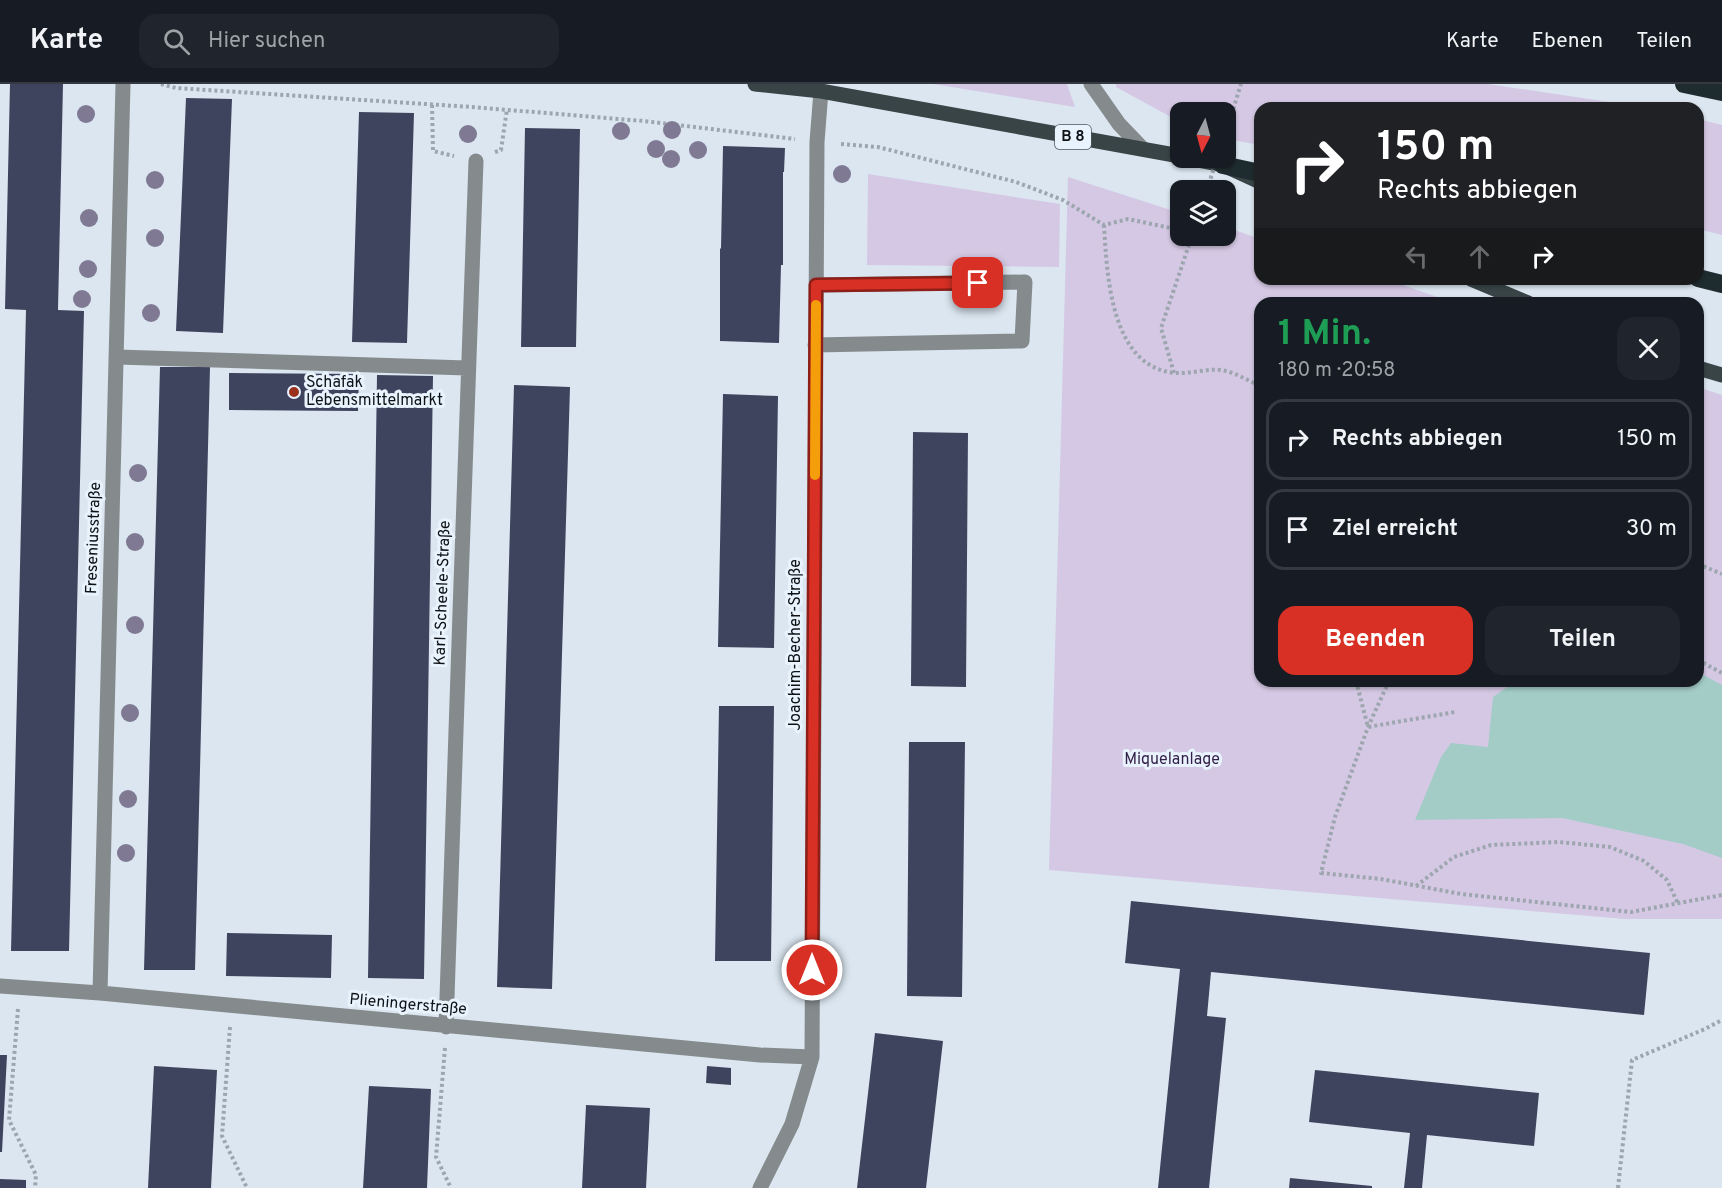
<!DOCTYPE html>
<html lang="de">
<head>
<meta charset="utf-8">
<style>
  :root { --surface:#171b24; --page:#20242c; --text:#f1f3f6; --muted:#9ea1a6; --line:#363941; --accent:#d93025 }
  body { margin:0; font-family:Overpass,sans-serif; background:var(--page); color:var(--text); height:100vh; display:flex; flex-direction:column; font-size:22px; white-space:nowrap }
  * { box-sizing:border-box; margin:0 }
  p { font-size:20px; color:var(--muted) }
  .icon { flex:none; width:33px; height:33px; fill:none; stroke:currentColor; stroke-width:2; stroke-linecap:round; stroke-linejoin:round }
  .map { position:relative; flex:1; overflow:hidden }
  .drawer { position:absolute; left:1254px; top:213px; width:450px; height:390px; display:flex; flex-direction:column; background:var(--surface); border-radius:18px; box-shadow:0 2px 4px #0004 }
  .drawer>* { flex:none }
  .banner { position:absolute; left:1254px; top:18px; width:450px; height:183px; border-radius:18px; box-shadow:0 2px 4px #0004; background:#202124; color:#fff; overflow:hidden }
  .needle { width:39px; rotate:186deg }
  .tools { position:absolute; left:1170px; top:18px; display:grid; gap:12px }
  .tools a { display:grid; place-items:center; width:66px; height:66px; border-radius:12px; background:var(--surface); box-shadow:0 2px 4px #0004; font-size:30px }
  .pin { position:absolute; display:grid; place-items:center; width:51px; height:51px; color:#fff; margin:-26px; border-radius:12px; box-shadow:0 3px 9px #0006 }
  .me { position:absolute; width:66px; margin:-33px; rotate:0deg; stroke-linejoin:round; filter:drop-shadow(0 0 4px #0008) }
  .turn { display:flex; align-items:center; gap:21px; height:126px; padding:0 24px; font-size:27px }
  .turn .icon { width:78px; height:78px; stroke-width:2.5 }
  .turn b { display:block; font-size:42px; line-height:51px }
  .lanes { display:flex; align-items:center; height:57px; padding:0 24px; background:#0003; justify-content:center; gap:30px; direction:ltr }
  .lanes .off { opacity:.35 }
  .round { display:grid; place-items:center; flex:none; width:63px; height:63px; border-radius:18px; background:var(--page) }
  .headline { display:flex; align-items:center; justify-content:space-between; height:102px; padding:0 24px }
  h1 { font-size:36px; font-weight:700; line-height:45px; color:#1e9e55 }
  .action { display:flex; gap:12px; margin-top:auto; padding:12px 24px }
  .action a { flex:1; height:69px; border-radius:18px; background:var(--accent); color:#fff; font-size:24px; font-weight:700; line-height:69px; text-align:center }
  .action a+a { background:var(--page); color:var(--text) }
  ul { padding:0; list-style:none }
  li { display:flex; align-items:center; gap:18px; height:81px; margin:0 12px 9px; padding:0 12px; border:3px solid var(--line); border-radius:18px }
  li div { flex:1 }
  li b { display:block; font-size:22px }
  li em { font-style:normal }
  header { display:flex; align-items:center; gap:36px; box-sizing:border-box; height:84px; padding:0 30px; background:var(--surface); border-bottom:2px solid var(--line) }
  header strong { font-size:28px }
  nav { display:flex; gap:33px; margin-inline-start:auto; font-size:21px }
  .search { width:420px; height:54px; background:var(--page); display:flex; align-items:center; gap:15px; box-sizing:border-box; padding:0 21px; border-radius:18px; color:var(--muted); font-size:22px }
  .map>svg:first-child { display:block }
</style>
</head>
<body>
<header>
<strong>Karte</strong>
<div class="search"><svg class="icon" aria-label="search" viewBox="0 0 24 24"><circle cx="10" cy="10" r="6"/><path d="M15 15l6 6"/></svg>Hier suchen</div>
<nav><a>Karte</a><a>Ebenen</a><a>Teilen</a></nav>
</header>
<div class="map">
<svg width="1722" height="1104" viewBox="0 0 1722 1104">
  <rect width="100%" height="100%" fill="#dbe6f0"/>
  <path fill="#d5c8e4" d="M933,0H1067L1075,23Z
    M1116,0H1488L1649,24H1260V61L1226,55V28H1180V38L1116,3Z
    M1698,35L1722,41V151L1698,145Z
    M868,90L1060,120L1059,183L867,181Z
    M1068,93L1180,129V152H1226V143L1260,155V195H1386L1454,219H1260V597H1698V303L1722,311V835H1625L1049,786Z"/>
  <path fill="#a3ccc7" d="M1698,588L1722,601V774L1683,760L1562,734L1415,736L1441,673L1451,659L1488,663L1493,613L1516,597H1698Z"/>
  <path fill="#3f445e" d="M10,0H63L58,226L84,227L69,867H11L26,226L5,225Z
    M186,14L232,15L223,249L176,247Z
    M359,28L414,29L407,259L352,258Z
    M525,44L580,45L576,263H521Z
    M723,62L785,64L784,88H783V181H781L779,259L720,257V165L721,164Z
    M160,283H210L195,886H144Z
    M229,289L359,290L358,327L229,326Z
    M377,291L433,292L424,895L368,894Z
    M514,301L570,303L552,905L497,903Z
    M723,310L778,312L774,564L718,563Z
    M913,348L968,349L966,603L911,602Z
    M719,622H774L771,877H715Z
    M909,658H965L962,913L907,912Z
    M1131,817L1650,869L1644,931L1211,888L1207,932L1226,934L1209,1104H1158L1180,885L1125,879Z
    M227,849L332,851L331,894L226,892Z
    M875,949L943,957L926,1104H857Z
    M0,971H7L2,1068H0Z
    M154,982L217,986L211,1104H148Z
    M707,982L731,984V1001L706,999Z
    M1315,986L1539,1009L1534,1062L1427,1051L1422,1104H1404L1410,1049L1309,1038Z
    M369,1002L431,1005L427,1104H363Z
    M586,1021L650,1024L646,1104H582Z
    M1290,1094L1372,1102V1104H1289Z
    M0,1095L26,1096V1104H0Z"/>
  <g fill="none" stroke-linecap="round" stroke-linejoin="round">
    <path stroke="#9da6ae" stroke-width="4" stroke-dasharray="3 3" stroke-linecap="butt" d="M161,0L176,4L472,23L644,37L795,55
      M432,21L433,67L454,72
      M1226,48L1241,0
      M841,60L878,63L1016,98L1063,116L1104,141L1128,135L1180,146
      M495,68L501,66L507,25
      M1104,141C1107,190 1110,284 1176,289C1192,290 1211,283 1226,287C1238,290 1249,297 1260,302
      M1209,152L1228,156
      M1174,289L1161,244L1192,152
      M1698,480L1722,490
      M1698,576L1722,589
      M1356,597L1368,643L1455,628
      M1389,597L1368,643L1335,733L1321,789L1381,795L1461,810L1631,828L1722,811
      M1416,802L1454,773L1491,761L1559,758L1610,763L1644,777L1667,796L1678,820
      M18,925L9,1036L36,1091L35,1104
      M230,943L222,1052L247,1104
      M445,964L436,1073L451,1104
      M1618,1104L1632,976L1705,945L1722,936"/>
    <path stroke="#858b8d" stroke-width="15" d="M1091,0L1119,40L1143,65
      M815,261L1022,257L1025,198L816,201
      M117,273L467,284
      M0,902L100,909L760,971L812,973
      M100,909L123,0
      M446,943C457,654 464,366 476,77
      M760,1104L792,1040L812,973L817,58L821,7"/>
    <path stroke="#394447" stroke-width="15" d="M755,0L821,7L1180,72
      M1187,74L1223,81L1260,98
      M1471,195L1528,219
      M1698,284L1722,291"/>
    <path stroke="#1f2c2f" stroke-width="18" d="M1684,0L1722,8
      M1223,81L1260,89
      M1698,194L1722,200"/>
    <path stroke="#9da6ae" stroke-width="4" stroke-dasharray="3 3" stroke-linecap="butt" d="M1207,106L1217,74"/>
  </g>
  <g fill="#7f7993">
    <circle cx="86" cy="30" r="9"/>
    <circle cx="672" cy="46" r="9"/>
    <circle cx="621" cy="47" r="9"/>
    <circle cx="468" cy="50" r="9"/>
    <circle cx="656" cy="65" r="9"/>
    <circle cx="698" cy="66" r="9"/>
    <circle cx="671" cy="75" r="9"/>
    <circle cx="842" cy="90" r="9"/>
    <circle cx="155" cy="96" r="9"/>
    <circle cx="89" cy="134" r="9"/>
    <circle cx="155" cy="154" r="9"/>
    <circle cx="88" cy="185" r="9"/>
    <circle cx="82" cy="215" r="9"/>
    <circle cx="151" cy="229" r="9"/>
    <circle cx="138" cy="389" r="9"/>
    <circle cx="135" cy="458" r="9"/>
    <circle cx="135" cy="541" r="9"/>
    <circle cx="130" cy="629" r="9"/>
    <circle cx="128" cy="715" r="9"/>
    <circle cx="126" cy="769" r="9"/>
  </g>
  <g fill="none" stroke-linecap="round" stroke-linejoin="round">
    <g stroke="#8d1f18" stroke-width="15">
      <path id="route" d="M812,886L816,201L978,199"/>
    </g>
    <use href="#route" stroke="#d93025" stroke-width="10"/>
    <path stroke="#f59e0b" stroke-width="10" d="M815,391L816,221"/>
  </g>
  <circle fill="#9a311c" stroke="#e8f3fd" stroke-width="2" cx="294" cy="308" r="6"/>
  <g text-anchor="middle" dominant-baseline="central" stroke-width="6" stroke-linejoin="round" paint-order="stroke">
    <rect fill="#e8f3fd" stroke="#4f565b" stroke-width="1.5" x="1055" y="41" width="36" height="24" rx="4.5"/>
    <g font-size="15" font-weight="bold" fill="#0e1215">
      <text x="1073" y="53">B 8</text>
    </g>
    <g font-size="16" fill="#0e1215" stroke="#e8f3fd" text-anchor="start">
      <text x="306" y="299">Schafak<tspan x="306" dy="18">Lebensmittelmarkt</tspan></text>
    </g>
    <g font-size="16" fill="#0e1215" stroke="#e8f3fd">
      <text transform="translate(94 454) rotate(-88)">Freseniusstraße</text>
      <text transform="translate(443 509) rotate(-88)">Karl-Scheele-Straße</text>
      <text transform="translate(796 561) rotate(-90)">Joachim-Becher-Straße</text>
      <text transform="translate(408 921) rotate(5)">Plieningerstraße</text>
    </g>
    <g font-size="16" fill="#331f47" stroke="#e8f3fd">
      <text x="1172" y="676">Miquelanlage</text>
    </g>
  </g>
</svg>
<div class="tools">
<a><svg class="needle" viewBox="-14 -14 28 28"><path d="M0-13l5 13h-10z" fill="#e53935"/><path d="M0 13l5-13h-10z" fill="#9ea1a6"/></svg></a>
<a><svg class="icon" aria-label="layers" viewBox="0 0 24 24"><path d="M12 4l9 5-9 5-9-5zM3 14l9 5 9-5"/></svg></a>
</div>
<div class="pin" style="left:978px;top:199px;background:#d93025"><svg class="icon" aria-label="arrive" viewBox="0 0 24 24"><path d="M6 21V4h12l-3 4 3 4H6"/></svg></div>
<svg class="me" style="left:812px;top:886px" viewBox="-20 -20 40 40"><circle r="17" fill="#d93025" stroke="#fff" stroke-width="3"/><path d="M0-11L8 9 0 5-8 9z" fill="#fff"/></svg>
<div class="banner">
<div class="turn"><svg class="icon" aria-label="right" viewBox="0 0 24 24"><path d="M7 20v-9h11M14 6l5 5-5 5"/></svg><div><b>150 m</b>Rechts abbiegen</div></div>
<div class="lanes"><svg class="icon off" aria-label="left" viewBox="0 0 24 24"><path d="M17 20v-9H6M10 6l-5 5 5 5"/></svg><svg class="icon off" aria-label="ahead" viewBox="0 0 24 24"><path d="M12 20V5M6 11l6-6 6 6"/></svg><svg class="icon" aria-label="right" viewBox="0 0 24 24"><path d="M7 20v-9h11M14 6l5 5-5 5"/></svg></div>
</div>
<section class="drawer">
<div class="headline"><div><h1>1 Min.</h1><p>180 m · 20:58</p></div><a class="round"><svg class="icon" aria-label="close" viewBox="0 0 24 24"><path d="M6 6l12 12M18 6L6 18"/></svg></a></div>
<ul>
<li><svg class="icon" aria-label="right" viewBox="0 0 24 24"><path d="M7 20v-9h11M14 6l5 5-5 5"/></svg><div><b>Rechts abbiegen</b></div><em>150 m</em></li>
<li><svg class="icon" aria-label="arrive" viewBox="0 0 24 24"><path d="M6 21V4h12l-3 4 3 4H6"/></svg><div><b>Ziel erreicht</b></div><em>30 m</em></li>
</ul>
<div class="action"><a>Beenden</a><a>Teilen</a></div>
</section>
</div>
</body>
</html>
